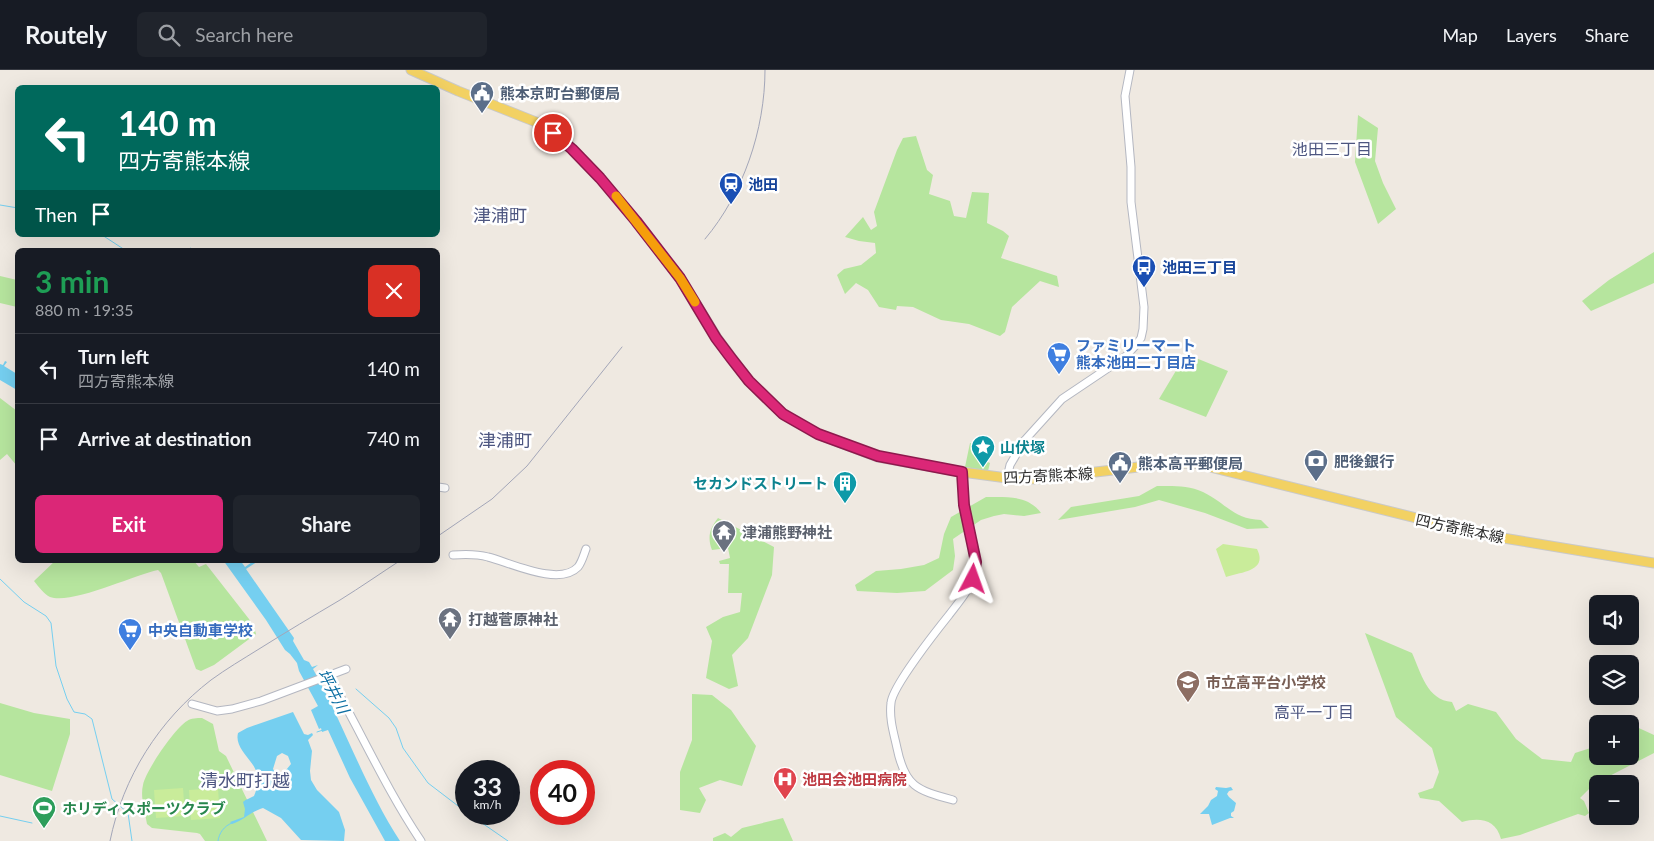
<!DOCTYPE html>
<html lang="en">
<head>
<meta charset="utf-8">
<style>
  :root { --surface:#171b24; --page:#20242c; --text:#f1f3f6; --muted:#9ea1a6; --line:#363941; --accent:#db2777 }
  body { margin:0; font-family:Lato,"Noto Sans JP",sans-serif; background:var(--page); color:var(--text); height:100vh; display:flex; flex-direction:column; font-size:19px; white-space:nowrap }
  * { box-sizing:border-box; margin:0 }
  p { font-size:16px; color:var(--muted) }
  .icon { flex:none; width:28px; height:28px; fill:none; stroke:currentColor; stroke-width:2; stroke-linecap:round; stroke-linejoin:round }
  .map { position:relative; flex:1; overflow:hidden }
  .side { position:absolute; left:15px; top:178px; width:425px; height:315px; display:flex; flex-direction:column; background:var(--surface); border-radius:8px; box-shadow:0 5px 20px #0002 }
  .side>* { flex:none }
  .guide { position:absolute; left:15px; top:15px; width:425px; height:152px; border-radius:8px; box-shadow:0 5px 20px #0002; background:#00695c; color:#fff; overflow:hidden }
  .buttons { position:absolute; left:1589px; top:525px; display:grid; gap:10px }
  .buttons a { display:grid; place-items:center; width:50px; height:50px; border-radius:8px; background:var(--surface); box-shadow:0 5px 20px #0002; font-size:25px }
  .speed { position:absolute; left:455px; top:690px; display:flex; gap:10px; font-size:25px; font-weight:700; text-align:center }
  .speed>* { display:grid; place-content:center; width:65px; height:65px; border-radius:50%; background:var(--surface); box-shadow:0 5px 20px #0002; line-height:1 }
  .speed small { font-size:12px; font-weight:400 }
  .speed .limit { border:8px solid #d22; background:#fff; color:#111 }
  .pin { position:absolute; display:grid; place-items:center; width:42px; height:42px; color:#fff; margin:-21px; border:2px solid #fff; border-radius:50%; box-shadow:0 1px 5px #0007 }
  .me { position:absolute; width:55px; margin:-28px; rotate:4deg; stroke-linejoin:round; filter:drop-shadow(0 0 4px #0008) }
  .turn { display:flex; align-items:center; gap:18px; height:105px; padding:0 20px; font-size:22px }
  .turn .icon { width:65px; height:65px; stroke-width:2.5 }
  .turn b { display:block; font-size:35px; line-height:42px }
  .then { display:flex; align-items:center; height:48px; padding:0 20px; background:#0003; gap:10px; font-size:19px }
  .round { display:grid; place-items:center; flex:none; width:52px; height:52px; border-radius:8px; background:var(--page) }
  .overview { display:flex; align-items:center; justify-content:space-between; height:85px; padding:0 20px }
  h1 { font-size:30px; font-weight:700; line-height:38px; color:#1e9e55 }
  .primary-button { display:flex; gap:10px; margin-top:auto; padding:10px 20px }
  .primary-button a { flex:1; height:58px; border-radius:8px; background:var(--accent); color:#fff; font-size:20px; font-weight:700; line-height:58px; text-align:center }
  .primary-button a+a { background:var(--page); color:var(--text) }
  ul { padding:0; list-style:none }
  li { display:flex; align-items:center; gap:15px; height:70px; padding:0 20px; border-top:1px solid var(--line) }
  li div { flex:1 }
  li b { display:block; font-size:19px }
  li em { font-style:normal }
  header { display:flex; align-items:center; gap:30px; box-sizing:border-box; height:70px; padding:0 25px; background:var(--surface); border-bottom:1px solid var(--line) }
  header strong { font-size:24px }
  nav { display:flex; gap:28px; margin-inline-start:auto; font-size:18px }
  .search { width:350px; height:45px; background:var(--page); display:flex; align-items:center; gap:12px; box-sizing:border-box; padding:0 18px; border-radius:8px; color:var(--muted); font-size:19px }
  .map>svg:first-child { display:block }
</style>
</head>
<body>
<header>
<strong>Routely</strong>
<div class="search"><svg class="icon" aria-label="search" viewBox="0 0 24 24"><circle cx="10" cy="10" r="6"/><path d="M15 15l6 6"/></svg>Search here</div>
<nav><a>Map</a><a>Layers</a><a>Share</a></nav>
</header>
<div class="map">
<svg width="1654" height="771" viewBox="0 0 1654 771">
  <rect width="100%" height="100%" fill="#efe9e1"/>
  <path fill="#b6e59e" d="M1358,45L1378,58L1375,91L1383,113L1396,139L1378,154L1355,92Z
    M916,66L927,100L933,105L929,124L950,131L954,146L966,148L972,122L989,123L987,153L1003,161L1009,166L1001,188L1057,206L1059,217L1040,211L1012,237L1005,262L1000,266L969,254L941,250L913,237L897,236L896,240L879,237L868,220L856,213L845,224L837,205L844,199L861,195L876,183L875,173L859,171L845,167L863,147L871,160L877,156L874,142L897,80L903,68Z
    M1654,182V213L1591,241L1582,231L1609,210Z
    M0,206L17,210V237L0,233Z
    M1186,284L1228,301L1206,347L1159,329Z
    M0,328L17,341V396L7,384L0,390Z
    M970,373L984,376L979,388L990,393L988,401L965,397Z
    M1157,416C1173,416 1188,415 1203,422C1226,433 1233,449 1261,450L1269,458L1247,459L1205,443L1159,430L1135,437L1058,450L1071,437L1139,426Z
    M986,427C1006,427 1028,425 1041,443L1024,446L1004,444L994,446L981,450L953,469L955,486L953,500L925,521L897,523L857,521L855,515L876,501L901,499L924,495L939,488L944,464L951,447Z
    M718,448L774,477L772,505L748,568L732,585L738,616L729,619L706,608L712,571L706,557L723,547L740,542L742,523H728L729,494H720L719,491L730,488L728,478L712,480C707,467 710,458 718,448Z
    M56,490H193L199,497L206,494L249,549L254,557L256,564L214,595L201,601L196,599L161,503L158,500C134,505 71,535 50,527C44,524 38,516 34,511Z
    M1365,563L1412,583C1421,603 1427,630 1452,632L1456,641L1468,634L1496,642L1516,669L1542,689L1571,692L1575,683L1597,676L1598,686H1630V654L1654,665V683L1594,714L1580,728L1584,731L1589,743L1585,746L1578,744L1520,765L1501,769C1496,749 1479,747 1462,752L1439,731L1420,728L1418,723L1433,718L1439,702L1432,678L1396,647Z
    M692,624L712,625L731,640L756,676L742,716L720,710L699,718L706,730L700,743L680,740V702L692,670Z
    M0,633L34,643L70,649V664L52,721L0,705Z
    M202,648L213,654L219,681L226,686L267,771H205L200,764L197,763L152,758L147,754C145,742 140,727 143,715C145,702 175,658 187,651C191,648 197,648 202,648Z
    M783,748L793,771H713V768L725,763L731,767L742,758Z"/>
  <path fill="#c9ec9a" d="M1223,474L1257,479C1268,501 1242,502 1226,507L1216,479Z
    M183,718L185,746L156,748L154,720Z
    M218,718L220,748L191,750L189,720Z"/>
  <path fill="#75cff0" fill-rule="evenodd" d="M5,291L7,292L4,296L17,304V320L0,310V294L3,295Z
    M223,490H240L245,497L255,490H260L246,499L294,568L293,571L304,590L309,592L312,597L318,595L313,599C344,655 365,717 400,771H385L350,708L328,660L322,662L321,658L319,659L311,640L318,636L299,601L297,593L290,584L285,580L266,550Z
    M293,642L304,664L308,665L312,663L313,665L308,670L312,681L310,701L311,710L317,720L339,742L345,760L344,771L301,770L281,748L263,738C252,741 244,750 232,754L230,752L244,747L245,739L243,732C246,729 251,728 254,726C255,724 256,720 257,718C265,694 233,683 238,663L247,658ZM282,683L288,686L291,694L282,705H277L273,699L277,686Z
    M1216,717L1226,718L1231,717L1233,720L1229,721L1227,724L1229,727L1236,733L1234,741L1231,743V746L1234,748H1230L1212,755L1209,744H1200L1208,736L1211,730L1217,726L1218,721L1215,719Z"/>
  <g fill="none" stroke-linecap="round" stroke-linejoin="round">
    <path stroke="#75cff0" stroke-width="1" d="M0,135L18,138
      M102,165L125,180
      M189,180L190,178L195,180
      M0,509L24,532L46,546L51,553L56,596L67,629L74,642L85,644L92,649L112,729L128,743L132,771
      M356,619L389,648L396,658L403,678L428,713L466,742
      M317,662L323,660
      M469,744L508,771
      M0,746L32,753
      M218,771C219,763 224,756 232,753"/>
    <g stroke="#b4b7c1" stroke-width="9">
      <path id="minor" d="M1007,408L1010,395L1024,371L1062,329L1126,286L1136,275L1141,268L1143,259L1144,237L1131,132V97L1125,26L1130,0
        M438,417L445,418
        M453,485C465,484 477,484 488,487C509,492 559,517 578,497C582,492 584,484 586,479
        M329,606C360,660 386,719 421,771
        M192,634L217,641L232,639L261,631L346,599
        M953,730C917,720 905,717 897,678C894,664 889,649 891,633C892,617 937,560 949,545C958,533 969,521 973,507C979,484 968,459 964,436C962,425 962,413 962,402"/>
    </g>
    <g stroke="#c9c9c9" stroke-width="11">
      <path id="major" d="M411,0L458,21L536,52L553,63L572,79L600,108L636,151L680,208L717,268L749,311L783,344L818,364L878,387L962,402L1007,408L1036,409L1164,394L1194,393L1485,465L1654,493"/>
    </g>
    <use href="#minor" stroke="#fff" stroke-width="7"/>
    <use href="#major" stroke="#f2d163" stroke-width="9"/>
    <path stroke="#a3a6b8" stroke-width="1" d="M705,169C743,124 765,60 765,0
      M438,466L492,429L527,396L622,277
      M110,771C123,707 159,650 211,610C226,599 243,589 259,579C286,562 313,546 340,530C361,517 381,503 401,490"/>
  </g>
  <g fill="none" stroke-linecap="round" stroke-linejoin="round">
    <g stroke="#8e194d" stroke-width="12">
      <path id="route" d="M553,63L572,79L600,108L636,151L680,208L716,268L731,288L749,311L783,344L818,364L878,386L962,402L964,435L976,492L973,509"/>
    </g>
    <use href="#route" stroke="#db2777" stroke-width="9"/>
    <path stroke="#f59e0b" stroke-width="9" d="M616,126L680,208L695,232"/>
  </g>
  <defs>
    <g id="civic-pin" transform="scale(1.25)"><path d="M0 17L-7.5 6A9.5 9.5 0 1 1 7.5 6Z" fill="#5c6f8a" stroke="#fff"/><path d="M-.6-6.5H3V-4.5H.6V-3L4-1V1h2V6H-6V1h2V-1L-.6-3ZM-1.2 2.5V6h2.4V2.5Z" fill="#fff"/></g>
    <g id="station-pin" transform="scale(1.25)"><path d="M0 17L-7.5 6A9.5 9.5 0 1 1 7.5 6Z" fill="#1a4fb4" stroke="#fff"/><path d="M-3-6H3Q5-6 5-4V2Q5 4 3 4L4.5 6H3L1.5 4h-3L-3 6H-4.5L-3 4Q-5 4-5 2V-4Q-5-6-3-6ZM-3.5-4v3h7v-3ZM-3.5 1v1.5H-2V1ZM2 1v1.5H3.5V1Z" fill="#fff"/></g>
    <g id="bus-pin" transform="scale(1.25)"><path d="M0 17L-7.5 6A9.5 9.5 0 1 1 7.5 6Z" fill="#1a4fb4" stroke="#fff"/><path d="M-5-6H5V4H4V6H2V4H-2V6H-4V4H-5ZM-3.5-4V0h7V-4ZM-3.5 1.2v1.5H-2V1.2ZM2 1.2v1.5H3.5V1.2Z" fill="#fff"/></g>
    <g id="supermarket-pin" transform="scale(1.25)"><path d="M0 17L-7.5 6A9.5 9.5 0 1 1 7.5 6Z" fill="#3f7fe0" stroke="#fff"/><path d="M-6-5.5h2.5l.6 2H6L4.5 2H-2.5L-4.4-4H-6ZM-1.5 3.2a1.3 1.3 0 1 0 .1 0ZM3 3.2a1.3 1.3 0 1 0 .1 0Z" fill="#fff"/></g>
    <g id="sight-pin" transform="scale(1.25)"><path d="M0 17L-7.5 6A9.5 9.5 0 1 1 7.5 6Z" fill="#0f9aa8" stroke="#fff"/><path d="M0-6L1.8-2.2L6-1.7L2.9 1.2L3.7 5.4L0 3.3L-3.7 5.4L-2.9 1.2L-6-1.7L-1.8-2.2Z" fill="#fff"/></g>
    <g id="bank-pin" transform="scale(1.25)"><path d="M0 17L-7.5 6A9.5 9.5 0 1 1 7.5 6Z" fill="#5c6f8a" stroke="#fff"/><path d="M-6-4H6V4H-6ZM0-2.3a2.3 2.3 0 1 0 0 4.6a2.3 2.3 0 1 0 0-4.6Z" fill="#fff"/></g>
    <g id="building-pin" transform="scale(1.25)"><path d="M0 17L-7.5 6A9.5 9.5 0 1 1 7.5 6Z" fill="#0f9aa8" stroke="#fff"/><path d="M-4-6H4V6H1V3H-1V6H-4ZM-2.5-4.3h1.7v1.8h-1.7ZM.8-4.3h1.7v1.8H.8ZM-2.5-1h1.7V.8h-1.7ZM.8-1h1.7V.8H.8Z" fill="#fff"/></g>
    <g id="temple-pin" transform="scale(1.25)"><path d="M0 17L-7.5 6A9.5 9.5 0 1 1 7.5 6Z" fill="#6b7280" stroke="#fff"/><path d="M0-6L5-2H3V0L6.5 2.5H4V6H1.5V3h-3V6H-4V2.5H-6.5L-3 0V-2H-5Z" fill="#fff"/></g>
    <g id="school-pin" transform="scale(1.25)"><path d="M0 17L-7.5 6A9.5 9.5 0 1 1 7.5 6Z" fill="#8d6e63" stroke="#fff"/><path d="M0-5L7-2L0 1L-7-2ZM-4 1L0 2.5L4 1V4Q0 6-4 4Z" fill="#fff"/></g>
    <g id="hospital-pin" transform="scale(1.25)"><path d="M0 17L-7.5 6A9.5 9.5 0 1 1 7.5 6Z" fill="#e0444e" stroke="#fff"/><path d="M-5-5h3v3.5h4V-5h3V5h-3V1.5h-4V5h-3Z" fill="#fff"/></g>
    <g id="stadium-pin" transform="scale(1.25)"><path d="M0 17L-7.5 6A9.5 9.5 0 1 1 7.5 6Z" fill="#2e9e5b" stroke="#fff"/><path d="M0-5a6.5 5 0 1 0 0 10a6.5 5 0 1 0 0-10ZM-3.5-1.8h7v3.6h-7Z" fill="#fff"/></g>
  </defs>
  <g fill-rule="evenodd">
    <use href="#civic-pin" x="482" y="23"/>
    <use href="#station-pin" x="731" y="114"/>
    <use href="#bus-pin" x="1144" y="197"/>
    <use href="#supermarket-pin" x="1059" y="284"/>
    <use href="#sight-pin" x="983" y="377"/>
    <use href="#bank-pin" x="1316" y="391"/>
    <use href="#civic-pin" x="1120" y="393"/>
    <use href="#building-pin" x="845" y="413"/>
    <use href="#temple-pin" x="724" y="462"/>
    <use href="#temple-pin" x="450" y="549"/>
    <use href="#supermarket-pin" x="130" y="560"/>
    <use href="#school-pin" x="1188" y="612"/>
    <use href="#hospital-pin" x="785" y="709"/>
    <use href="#stadium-pin" x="44" y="738"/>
  </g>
  <g text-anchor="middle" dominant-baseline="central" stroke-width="5" stroke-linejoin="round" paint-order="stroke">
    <g font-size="15" font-weight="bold" fill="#4e5e75" stroke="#fff" text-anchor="start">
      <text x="500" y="23">熊本京町台郵便局</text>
      <text x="1334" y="391">肥後銀行</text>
      <text x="1138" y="393">熊本高平郵便局</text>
    </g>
    <g font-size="15" font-weight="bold" fill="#164399" stroke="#fff" text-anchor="start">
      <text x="748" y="114">池田</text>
      <text x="1162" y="197">池田三丁目</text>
    </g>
    <g font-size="15" font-weight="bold" fill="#366cbe" stroke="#fff" text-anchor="start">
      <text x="1076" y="275">ファミリーマート<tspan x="1076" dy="17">熊本池田二丁目店</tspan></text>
      <text x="148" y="560">中央自動車学校</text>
    </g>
    <g font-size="15" font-weight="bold" fill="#0d838f" stroke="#fff" text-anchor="start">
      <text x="1000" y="377">山伏塚</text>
      <text x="828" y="413" text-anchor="end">セカンドストリート</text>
    </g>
    <g font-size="15" fill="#2e2e2e" stroke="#fff">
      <text transform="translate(1048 405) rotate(-3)">四方寄熊本線</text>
      <text transform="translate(1460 458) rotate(12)">四方寄熊本線</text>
    </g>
    <g font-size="15" font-weight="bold" fill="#5b616d" stroke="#fff" text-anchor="start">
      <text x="742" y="462">津浦熊野神社</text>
      <text x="468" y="549">打越菅原神社</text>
    </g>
    <g font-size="15" font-weight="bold" fill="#785e54" stroke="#fff" text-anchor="start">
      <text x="1206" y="612">市立高平台小学校</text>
    </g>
    <g font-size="15" font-weight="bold" fill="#be3a42" stroke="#fff" text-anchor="start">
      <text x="802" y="709">池田会池田病院</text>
    </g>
    <g font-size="15" font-weight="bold" fill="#27864d" stroke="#fff" text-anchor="start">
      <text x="62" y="738">ホリディスポーツクラブ</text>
    </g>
    <g font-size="16" fill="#4d5680" stroke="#fff">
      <text x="1332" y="78">池田三丁目</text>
      <text x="1314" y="641">高平一丁目</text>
    </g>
    <g font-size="16" font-style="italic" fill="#0d6fa3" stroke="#fff">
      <text transform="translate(334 621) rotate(62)">坪井川</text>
    </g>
    <g font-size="18" fill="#4d5680" stroke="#fff">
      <text x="500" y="145">津浦町</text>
      <text x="505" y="370">津浦町</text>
      <text x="245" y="710">清水町打越</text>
    </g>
  </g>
</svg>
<div class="buttons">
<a><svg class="icon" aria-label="sound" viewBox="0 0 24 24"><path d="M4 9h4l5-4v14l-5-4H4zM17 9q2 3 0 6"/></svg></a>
<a><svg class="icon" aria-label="layers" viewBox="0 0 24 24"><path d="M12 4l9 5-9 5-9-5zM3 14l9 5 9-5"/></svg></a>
<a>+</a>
<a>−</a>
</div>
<div class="speed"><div>33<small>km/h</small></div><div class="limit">40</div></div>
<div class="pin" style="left:553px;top:63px;background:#d93025"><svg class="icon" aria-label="arrive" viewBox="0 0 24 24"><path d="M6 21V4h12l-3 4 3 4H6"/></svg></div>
<svg class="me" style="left:973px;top:509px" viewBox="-20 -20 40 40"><path d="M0-17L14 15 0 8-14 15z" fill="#db2777" stroke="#fff" stroke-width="4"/></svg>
<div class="guide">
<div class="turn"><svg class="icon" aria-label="left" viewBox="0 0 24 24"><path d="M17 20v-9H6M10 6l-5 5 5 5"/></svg><div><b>140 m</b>四方寄熊本線</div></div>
<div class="then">Then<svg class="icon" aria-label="arrive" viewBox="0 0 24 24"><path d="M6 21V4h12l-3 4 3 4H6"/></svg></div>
</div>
<section class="side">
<div class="overview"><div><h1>3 min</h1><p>880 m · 19:35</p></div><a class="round" style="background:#d93025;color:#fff"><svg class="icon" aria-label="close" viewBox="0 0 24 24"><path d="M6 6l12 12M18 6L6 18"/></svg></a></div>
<ul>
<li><svg class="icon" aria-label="left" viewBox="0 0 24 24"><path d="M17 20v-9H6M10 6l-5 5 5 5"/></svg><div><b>Turn left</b><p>四方寄熊本線</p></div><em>140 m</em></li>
<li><svg class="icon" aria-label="arrive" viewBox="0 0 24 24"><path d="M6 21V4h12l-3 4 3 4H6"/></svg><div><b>Arrive at destination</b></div><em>740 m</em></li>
</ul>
<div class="primary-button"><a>Exit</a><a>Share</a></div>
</section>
</div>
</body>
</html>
